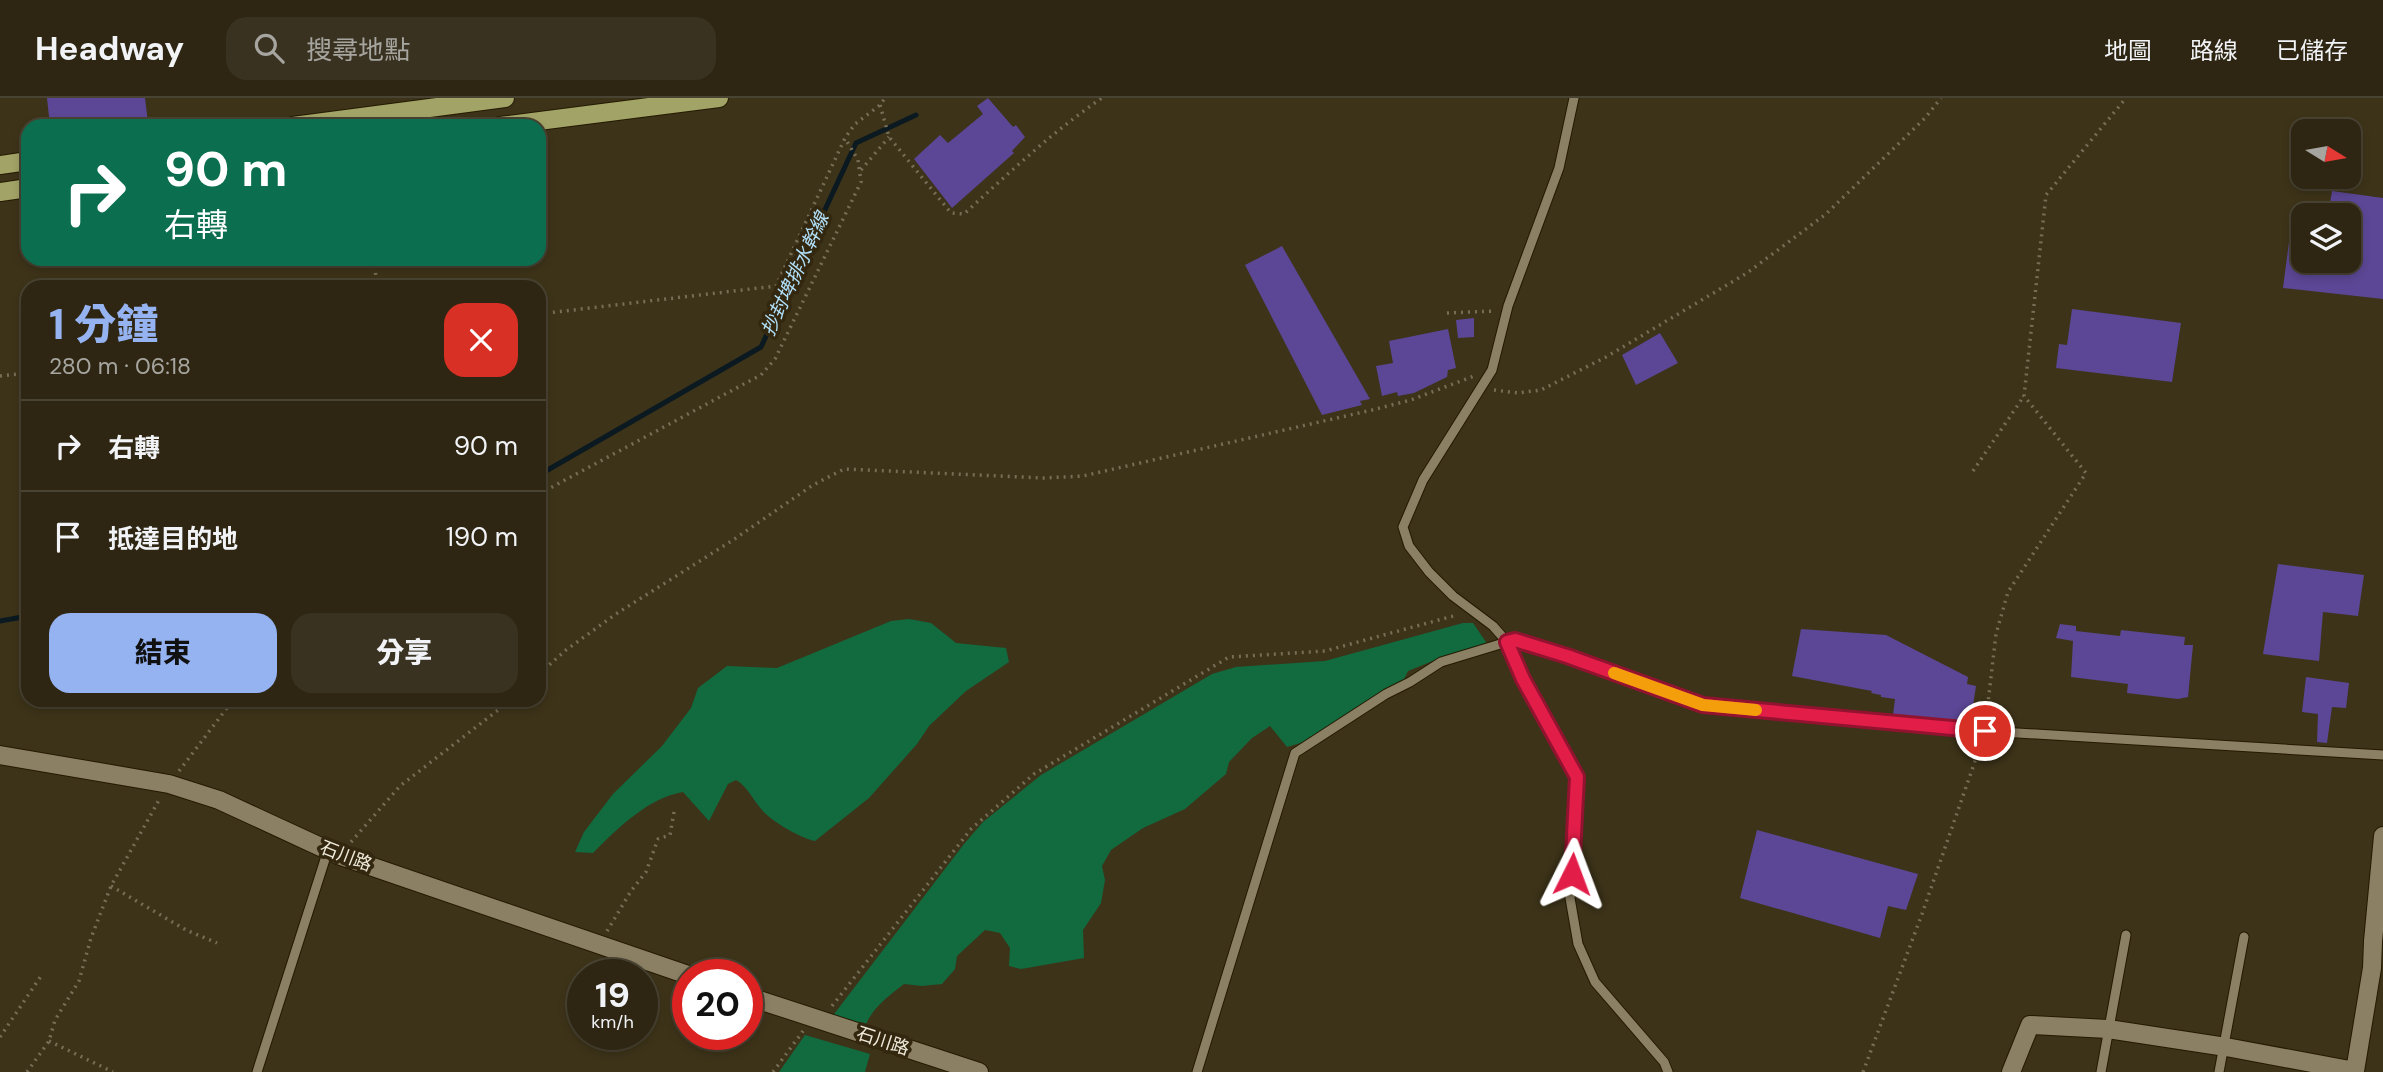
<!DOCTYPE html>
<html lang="zh-TW">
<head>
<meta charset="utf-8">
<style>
  :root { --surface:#2e2613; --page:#3a3221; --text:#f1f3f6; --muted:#a7a5a0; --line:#494333; --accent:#95b2f1 }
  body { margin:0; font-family:"DM Sans","Noto Sans TC",sans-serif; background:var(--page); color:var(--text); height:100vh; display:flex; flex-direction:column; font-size:26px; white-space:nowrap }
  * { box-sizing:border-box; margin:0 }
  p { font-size:23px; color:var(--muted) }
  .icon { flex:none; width:38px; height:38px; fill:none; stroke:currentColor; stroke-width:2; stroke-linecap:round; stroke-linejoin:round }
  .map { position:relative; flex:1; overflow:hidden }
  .sheet { position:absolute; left:21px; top:182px; width:525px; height:427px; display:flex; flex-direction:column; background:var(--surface); border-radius:21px; box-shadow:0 4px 10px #0003,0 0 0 2px var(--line) }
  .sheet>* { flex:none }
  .hud { position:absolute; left:21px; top:21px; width:525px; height:147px; border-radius:21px; box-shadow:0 4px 10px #0003,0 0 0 2px var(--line); background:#0b6e4f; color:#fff; overflow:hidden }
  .needle { width:46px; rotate:101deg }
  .controls { position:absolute; left:2291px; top:21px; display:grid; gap:14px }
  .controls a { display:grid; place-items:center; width:70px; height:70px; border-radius:14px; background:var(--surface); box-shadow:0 4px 10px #0003,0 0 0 2px var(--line); font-size:35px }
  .speed { position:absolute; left:567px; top:861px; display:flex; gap:14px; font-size:35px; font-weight:700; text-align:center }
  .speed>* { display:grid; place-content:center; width:91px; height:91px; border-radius:50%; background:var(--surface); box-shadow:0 4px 10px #0003,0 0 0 2px var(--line); line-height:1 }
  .speed small { font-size:18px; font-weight:400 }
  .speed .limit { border:10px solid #d22; background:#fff; color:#111 }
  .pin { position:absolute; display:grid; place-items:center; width:60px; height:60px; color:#fff; margin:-30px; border:4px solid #fff; border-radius:50%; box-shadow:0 2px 7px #0007 }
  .me { position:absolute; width:77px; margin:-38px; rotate:3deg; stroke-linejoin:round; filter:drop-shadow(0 0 5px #0008) }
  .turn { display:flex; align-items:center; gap:24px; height:147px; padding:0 28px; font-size:32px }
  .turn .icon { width:91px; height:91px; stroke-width:2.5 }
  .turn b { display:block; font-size:49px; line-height:60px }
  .round { display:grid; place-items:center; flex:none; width:74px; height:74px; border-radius:21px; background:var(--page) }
  .headline { display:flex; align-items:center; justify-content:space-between; height:119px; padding:0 28px }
  h1 { font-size:42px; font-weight:800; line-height:52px; color:var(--accent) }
  .primary-button { display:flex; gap:14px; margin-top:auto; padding:14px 28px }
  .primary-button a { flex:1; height:80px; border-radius:21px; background:var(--accent); color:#111; font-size:28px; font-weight:800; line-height:80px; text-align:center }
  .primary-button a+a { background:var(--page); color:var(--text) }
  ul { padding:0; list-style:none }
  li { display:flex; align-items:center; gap:21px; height:91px; padding:0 28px; border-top:2px solid var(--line) }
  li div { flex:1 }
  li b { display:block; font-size:26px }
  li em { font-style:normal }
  header { display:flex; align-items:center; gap:42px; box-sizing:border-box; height:98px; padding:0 35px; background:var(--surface); border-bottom:2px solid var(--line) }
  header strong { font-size:33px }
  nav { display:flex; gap:38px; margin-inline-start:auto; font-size:24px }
  .search { width:490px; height:63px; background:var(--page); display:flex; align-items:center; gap:18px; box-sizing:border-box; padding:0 24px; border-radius:21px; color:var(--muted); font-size:26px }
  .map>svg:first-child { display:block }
</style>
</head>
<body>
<header>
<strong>Headway</strong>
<div class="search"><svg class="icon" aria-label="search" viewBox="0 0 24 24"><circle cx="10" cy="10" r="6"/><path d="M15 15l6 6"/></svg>搜尋地點</div>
<nav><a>地圖</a><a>路線</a><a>已儲存</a></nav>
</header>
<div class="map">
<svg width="2383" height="974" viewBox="0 0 2383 974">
  <rect width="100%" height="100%" fill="#3d3319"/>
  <path fill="#116b3f" d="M909,521L931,525L956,545L1006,550L1009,564L966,593L929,628L917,646L869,700L815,743C800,740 771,723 762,712C753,702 747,688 736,682L728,686L709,723L683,694C648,700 618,730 593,755L575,754L584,734L613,696L662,648L691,610L698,590L727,568L777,570L891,523Z
    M1463,525H1473L1486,544L1485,548L1450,556L1408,573L1402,586L1314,641L1287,649L1270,628L1252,640L1229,664L1226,676L1185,711L1143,730L1111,752L1102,768L1105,782L1101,805L1083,832L1084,860L1021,871L1009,868L1010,850L1000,835L985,832L957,858L955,871L942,886L922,888L904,886C887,899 871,911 864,931L828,924L964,746L983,724L1041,677L1212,576L1236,569L1325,563Z
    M805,937L870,956L865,974H779Z"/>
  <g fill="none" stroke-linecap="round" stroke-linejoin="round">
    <path stroke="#0b1921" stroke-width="5" d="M539,377L761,249L856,45L916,17
      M0,523L28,518"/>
  </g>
  <path fill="#5b4795" d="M47,0H145L148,25L119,28H50Z
    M988,0L1013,29L1016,27L1025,39L1012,53L1014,55L952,110L914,61L940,37L948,45L983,16L977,8Z
    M2332,93L2383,100V201L2283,190L2289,144L2303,145V163H2348V117H2328Z
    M1282,148L1370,301L1360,303L1362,307L1322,317L1245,167Z
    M2072,211L2181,225L2172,284L2056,270L2059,246L2067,247Z
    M1474,220V239L1458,240L1456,222Z
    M1448,231L1456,270L1448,272L1447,279L1414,295L1398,298L1397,294L1382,298L1376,268L1393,265L1389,243Z
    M1660,235L1678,265L1636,287L1622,257Z
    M2278,466L2364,477L2358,518L2323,514L2319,563L2263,556Z
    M2060,526L2076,528V533L2120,538L2121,532L2185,539L2184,547H2193L2188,599L2178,601L2127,595L2128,586L2071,579L2073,543L2056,540Z
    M1801,531L1886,537L1968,579L1967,586L1976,588L1971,621H1967V624L1893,617L1895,601L1881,599V597L1871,595L1872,593L1792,578Z
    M2306,579L2349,585L2346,610L2332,609L2327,645L2317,644L2318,616L2302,614Z
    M1757,732L1918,776L1906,812L1888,808L1880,840L1740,800Z"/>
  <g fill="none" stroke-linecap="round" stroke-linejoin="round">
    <g stroke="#241a02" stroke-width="11">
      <path id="service" d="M1574,0L1559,70L1508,208L1492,272L1423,382L1403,429L1409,448L1429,474L1453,498L1493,528L1507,544L1523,581L1576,679L1570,800L1578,846L1595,884L1664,964L1668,974
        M257,974L328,752
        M1197,974L1295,655L1386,596L1410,584L1441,564L1507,544L1515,543L1567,558L1703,607L1985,633L2383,657
        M2101,974L2126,837
        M2219,974L2244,839"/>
    </g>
    <g stroke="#241a02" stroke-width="20">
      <path id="minor" d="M2011,974L2030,927L2108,931L2226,949L2355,973L2372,870L2373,843L2383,738"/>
    </g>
    <g stroke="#241a02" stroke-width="20">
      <path id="tertiary" d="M0,657L169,686L219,702L338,757L688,877
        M747,898L979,974"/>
    </g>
    <g stroke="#241a02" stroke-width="20">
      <path id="primary" d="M293,28L505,0
        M500,28L719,0
        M0,67L28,63
        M0,94L28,90"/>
    </g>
    <path stroke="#766e57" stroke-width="3.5" stroke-dasharray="2 5" stroke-linecap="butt" d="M880,7L889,39L951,115L964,116C1009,75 1052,34 1102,0
      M861,72L889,39
      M374,161L377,189
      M1447,215L1494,213
      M539,216L776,188L845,40L855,26L880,7L885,0
      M0,278L28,275
      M1494,292L1518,295L1541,292L1606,259L1747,175L1826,116L1925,20L1941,0
      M1973,373L2024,298
      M539,396L744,286L761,277L775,261L861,84L858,62L845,40
      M539,576L566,552L616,516L733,442L813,387L844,371L1044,380L1083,378L1372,312L1411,302L1474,278
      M1986,622L1996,536L2008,494L2086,375L2024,298L2046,97L2126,0
      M179,673L233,602
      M351,744L400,688L511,602
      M111,788L186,832L217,845
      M607,833L631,793L646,774L658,741L670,737L674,714
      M832,908L971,731L1034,676L1229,559L1325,553L1457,517
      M0,939L41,878
      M49,943L113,974
      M27,974L49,943L55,922L79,883L91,840L111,788L159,702
      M773,974L803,933
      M1863,974L1922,816L1982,643"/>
    <use href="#service" stroke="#8c8064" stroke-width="9"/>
    <use href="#minor" stroke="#8c8064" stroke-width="18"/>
    <use href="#tertiary" stroke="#8c8064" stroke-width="18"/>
    <use href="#primary" stroke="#a2a366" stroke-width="18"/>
  </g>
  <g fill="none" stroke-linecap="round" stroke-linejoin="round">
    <g stroke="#92132f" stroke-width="18">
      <path id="route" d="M1572,776L1577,679L1523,581L1507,544L1515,542L1567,558L1703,607L1985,633"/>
    </g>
    <use href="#route" stroke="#e11d48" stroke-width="12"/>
    <path stroke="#f59e0b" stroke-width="12" d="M1614,575L1703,607L1756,612"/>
  </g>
  <g text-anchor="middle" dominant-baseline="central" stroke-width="7" stroke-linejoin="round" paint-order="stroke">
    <g font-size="18" fill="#f0eadb" stroke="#33280f">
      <text transform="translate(346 758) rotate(21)">石川路</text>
      <text transform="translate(883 943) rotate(18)">石川路</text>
    </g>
    <g font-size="19" font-style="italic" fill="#b2e1fc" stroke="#33280f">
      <text transform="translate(795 176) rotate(-65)">抄封埤排水幹線</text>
    </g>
  </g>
</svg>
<div class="controls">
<a><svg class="needle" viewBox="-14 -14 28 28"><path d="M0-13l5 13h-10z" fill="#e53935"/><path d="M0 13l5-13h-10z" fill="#a7a5a0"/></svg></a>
<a><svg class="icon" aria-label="layers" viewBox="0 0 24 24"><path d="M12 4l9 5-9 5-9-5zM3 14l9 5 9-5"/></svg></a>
</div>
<div class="speed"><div>19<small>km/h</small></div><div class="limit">20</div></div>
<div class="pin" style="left:1985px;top:633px;background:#d93025"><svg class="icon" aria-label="arrive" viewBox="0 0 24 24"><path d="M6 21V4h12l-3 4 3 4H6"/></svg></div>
<svg class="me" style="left:1572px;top:776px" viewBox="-20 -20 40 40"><path d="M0-17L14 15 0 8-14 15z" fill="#e11d48" stroke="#fff" stroke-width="4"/></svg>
<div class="hud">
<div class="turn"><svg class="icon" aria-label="right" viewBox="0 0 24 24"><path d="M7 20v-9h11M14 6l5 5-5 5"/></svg><div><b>90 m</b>右轉</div></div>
</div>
<section class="sheet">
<div class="headline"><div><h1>1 分鐘</h1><p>280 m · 06:18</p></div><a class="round" style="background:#d93025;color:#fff"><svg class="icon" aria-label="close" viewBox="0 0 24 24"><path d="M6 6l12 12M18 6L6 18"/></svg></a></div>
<ul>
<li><svg class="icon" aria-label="right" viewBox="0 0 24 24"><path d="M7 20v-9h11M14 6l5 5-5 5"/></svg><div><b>右轉</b></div><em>90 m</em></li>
<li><svg class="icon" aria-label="arrive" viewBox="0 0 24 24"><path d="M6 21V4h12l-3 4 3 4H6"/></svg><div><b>抵達目的地</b></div><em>190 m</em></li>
</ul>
<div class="primary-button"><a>結束</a><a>分享</a></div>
</section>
</div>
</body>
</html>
